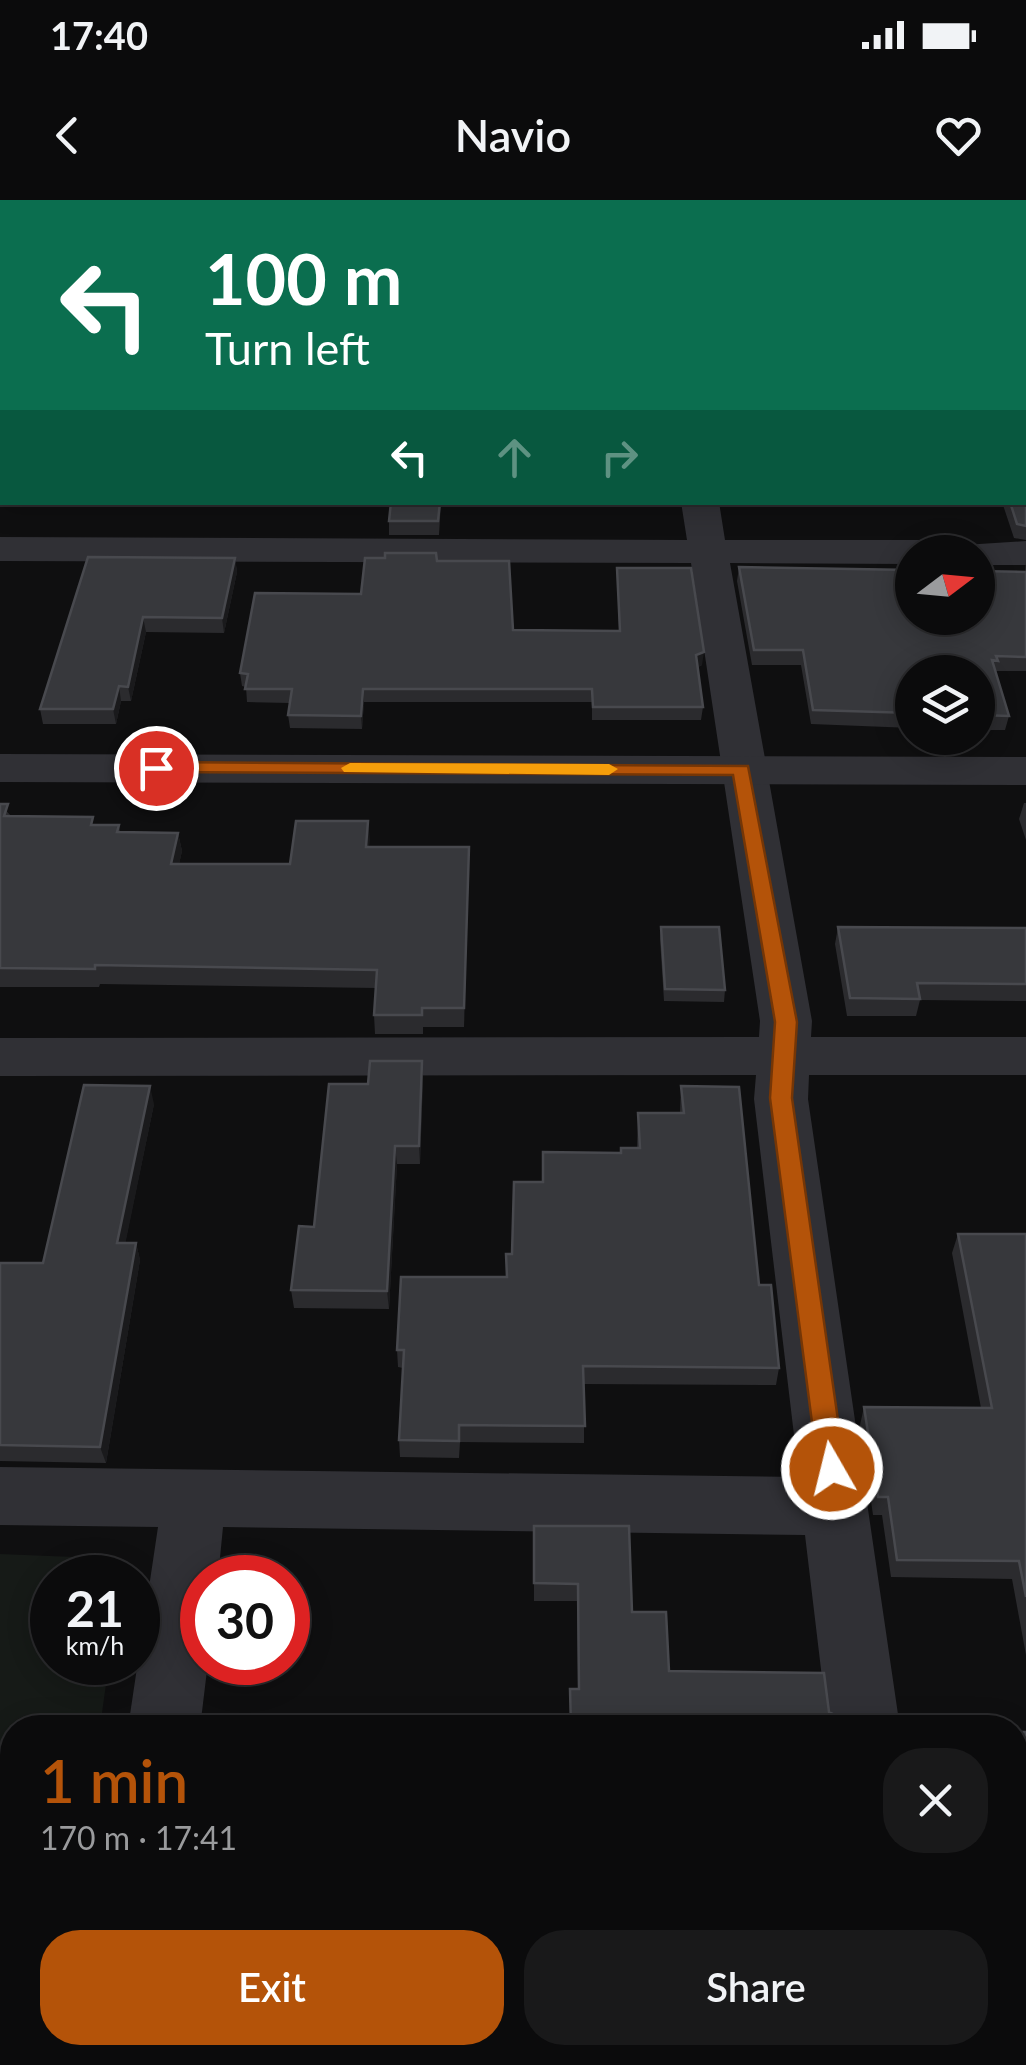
<!DOCTYPE html>
<html lang="en">
<head>
<meta charset="utf-8">
<style>
  :root { --surface:#0b0b0c; --page:#19191a; --text:#f1f3f6; --muted:#9a9b9d; --line:#2b2b2d; --accent:#b45309 }
  body { margin:0; font-family:Lato,sans-serif; background:var(--page); color:var(--text); height:100vh; display:flex; flex-direction:column; font-size:38px; white-space:nowrap }
  * { box-sizing:border-box; margin:0 }
  p { font-size:32px; color:var(--muted) }
  .icon { flex:none; width:55px; height:55px; fill:none; stroke:currentColor; stroke-width:2; stroke-linecap:round; stroke-linejoin:round }
  .map { position:relative; flex:1; overflow:hidden }
  .panel { position:absolute; left:0px; top:1515px; width:1028px; height:350px; display:flex; flex-direction:column; background:var(--surface); border-radius:40px 40px 0 0; box-shadow:0 5px 25px #0003,0 0 0 2px var(--line) }
  .panel>* { flex:none }
  .guide { position:absolute; left:0px; top:0px; width:1028px; height:305px; box-shadow:0 5px 25px #0003,0 0 0 2px var(--line); background:#0b6e4f; color:#fff; overflow:hidden }
  .needle { width:65px; rotate:74deg }
  .tools { position:absolute; left:895px; top:335px; display:grid; gap:20px }
  .tools a { display:grid; place-items:center; width:100px; height:100px; border-radius:50%; background:var(--surface); box-shadow:0 5px 25px #0003,0 0 0 2px var(--line); font-size:50px }
  .speed { position:absolute; left:30px; top:1355px; display:flex; gap:20px; font-size:50px; font-weight:700; text-align:center }
  .speed>* { display:grid; place-content:center; width:130px; height:130px; border-radius:50%; background:var(--surface); box-shadow:0 5px 25px #0003,0 0 0 2px var(--line); line-height:1 }
  .speed small { font-size:25px; font-weight:400 }
  .speed .limit { border:15px solid #d22; background:#fff; color:#111 }
  .pin { position:absolute; display:grid; place-items:center; width:85px; height:85px; color:#fff; margin:-42px; border:5px solid #fff; border-radius:50%; box-shadow:0 2px 10px #0007 }
  .me { position:absolute; width:110px; margin:-55px; rotate:352deg; stroke-linejoin:round; filter:drop-shadow(0 0 8px #0008) }
  .turn { display:flex; align-items:center; gap:35px; height:210px; padding:0 40px; font-size:45px }
  .turn .icon { width:130px; height:130px; stroke-width:2.5 }
  .turn b { display:block; font-size:70px; line-height:85px }
  .lanes { display:flex; align-items:center; height:95px; padding:0 40px; background:#0003; justify-content:center; gap:50px; direction:ltr }
  .lanes .off { opacity:.35 }
  .round { display:grid; place-items:center; flex:none; width:105px; height:105px; border-radius:40px; background:var(--page) }
  .headline { display:flex; align-items:center; justify-content:space-between; height:170px; padding:0 40px }
  h1 { font-size:60px; font-weight:600; line-height:75px; color:var(--accent) }
  .primary-button { display:flex; gap:20px; margin-top:auto; padding:20px 40px }
  .primary-button a { flex:1; height:115px; border-radius:40px; background:var(--accent); color:#fff; font-size:40px; font-weight:600; line-height:115px; text-align:center }
  .primary-button a+a { background:var(--page); color:var(--text) }
  .status { display:flex; justify-content:space-between; align-items:center; height:70px; padding:0 50px; background:var(--surface); direction:ltr }
  .status svg { height:28px; fill:currentColor }
  header { display:flex; justify-content:space-between; align-items:center; height:130px; padding:0 40px; background:var(--surface); font-size:45px; font-weight:600 }
  .map>svg:first-child { display:block }
</style>
</head>
<body>
<div class="status"><b>17:40</b><svg viewBox="0 0 49 12"><path d="M0 12V9h3v3zM5 12V6h3v6zM10 12V3h3v9zM15 12V0h3v12zM26 1h20v11H26zM47 4h2v5h-2z"/></svg></div>
<header><svg class="icon" aria-label="back" viewBox="0 0 24 24"><path d="M15 5l-7 7 7 7"/></svg>Navio<svg class="icon" aria-label="heart" viewBox="0 0 24 24"><path d="M12 20l-8-8c-3-5 5-10 8-4 3-6 11-1 8 4z"/></svg></header>
<div class="map">
<svg width="1026" height="1865" viewBox="0 0 1026 1865">
  <rect width="100%" height="100%" fill="#0f0f10"/>
  <path fill="#161a17" d="M0,1354L124,1359L122,1377L52,1378V1462L109,1463L100,1527L12,1528V1852L52,1853L50,1865H0Z"/>
  <g fill="none" stroke-linecap="round" stroke-linejoin="round">
    <path fill="#303035" fill-rule="evenodd" d="M639,0H667L669,2H640Z
      M930,0H963L965,2H931Z
      M0,3H2V21H0Z
      M1025,24H1026V42H1025Z
      M0,181H2V201H0Z
      M1025,181H1026V201H1025Z
      M2,221V250L0,251V222Z
      M681,302H719L725,340H940L954,344L959,352L964,345L1026,341V365H978V352H912V364L730,363L812,821L811,837H1026V875H809L808,899L900,1528H828L805,1335L223,1327L218,1378H202V1462H208L200,1528H128L158,1327L0,1325V1267L799,1277L754,899L756,875L0,876V838L759,837L760,821L691,363L0,361V337L687,340Z
      M82,1852H162V1865H80Z
      M863,1852H943L946,1865H864Z"/>
    <path fill="#303035" fill-rule="evenodd" d="M0,554L1026,557V585L0,582Z"/>
  </g>
  <path fill="#2b2b2e" d="M1026,213V340L1014,338L1002,302H1025Z
    M391,302H441L439,335H389V321Z
    M88,357L235,358L237,372L224,433L146,432L131,501H121L116,524H43L40,509Z
    M1026,360V471H995L1009,516L1005,530H978V472H912V528L811,524L801,465H752L737,381L739,367L1025,372Z
    M437,361L513,430L619,431L617,368L702,465L698,467L703,507L701,520H592V502H364L362,529L290,528L288,515L290,503L247,502L246,487L242,486L240,473L361,394Z
    M1024,603H1026V640L1019,619Z
    M0,604L11,616L95,625H119L120,632L178,633L182,651L179,664H290L368,621L369,647L469,666L464,827H423V834H375L374,815L376,788L100,784L99,787H0Z
    M661,727L725,790L724,802L664,801L660,739Z
    M838,727L1026,728V801L920,800L916,816H847L835,744Z
    M423,879L420,964H397L389,1109L294,1108L291,1090L368,884Z
    M681,886L759,1085L779,1168L776,1185L584,1184V1243L460,1242L459,1258L400,1257L399,1240L403,1168L398,1167L397,1150L507,1077L512,1054L542,982L637,948L638,913H680Z
    M154,904L125,1043H136L140,1060L106,1263L0,1261V1063H43Z
    M958,1034H1026V1455L1012,1379L891,1377L882,1315H873L860,1225L864,1207L981,1208L952,1053Z
    M534,1326L632,1412L669,1471L829,1512L838,1528H570V1489H578L577,1401H534Z
    M1015,1532H1026V1842H1015Z"/>
  <path fill="#1a1a1c" d="M235,358L237,372L224,433L222,418Z
    M143,417L146,432L131,501L128,487Z
    M704,452L702,465L695,468L696,455Z
    M119,486L121,501L116,524L113,509Z
    M363,489L364,502L362,529L361,516Z
    M368,621L370,640L367,665L366,647Z
    M178,633L182,651L175,682L171,664Z
    M469,647V666L464,827V808Z
    M422,861L423,879L420,964L419,946Z
    M150,886L154,904L122,1060L117,1043Z
    M395,946L397,964L389,1109L387,1091Z
    M136,1043L140,1060L106,1263L100,1247Z"/>
  <path fill="#37383c" stroke="#48494e" stroke-width="2.5" d="M1025,213H1026V326L1017,324L1010,302H1025Z
    M391,302H440L438,321H389Z
    M385,353H436L437,361H509L513,430L620,431L617,368H691L704,452L696,455L703,507H593L592,489H363L361,516L288,515L292,489H245L248,474L240,473L255,393L361,394L365,358H385Z
    M88,357L235,358L222,418L143,417L128,487L119,486L113,509H40Z
    M739,367L912,370V418H978V371L1026,372V457L996,456L998,461L992,460L1009,516L978,515V472H912V513L813,510L803,450H754Z
    M0,604H8L4,616L93,617L91,625H119L117,632L178,633L171,664H290L296,621H368L366,647H469L464,808H422V815H374L377,770L95,765V769L0,768Z
    M661,727H719L725,790L665,789Z
    M838,727L1026,728V784L917,783L920,799L850,798Z
    M370,861H422L419,946H395L387,1091L291,1090L299,1026L314,1027L329,884H368Z
    M84,885L150,886L117,1043H136L100,1247L0,1245V1063H43Z
    M681,886L739,887L759,1085H771L779,1168L583,1166L585,1226L459,1225V1241L399,1240L404,1150H397L401,1077H507L506,1054H512L514,982H543V952L621,953V948H640L638,913H684Z
    M958,1034H1026V1397L1019,1361L897,1360L888,1297H878L864,1207L992,1208Z
    M534,1326H629L632,1412H666L669,1471L824,1473L829,1512L837,1516L838,1528H571L570,1489H579L578,1384L534,1383Z
    M1015,1532H1026V1830L1015,1829Z"/>
  <path fill="#b45309" stroke="#753606" stroke-width="2.5" d="M156,562L748,566L797,822L792,898L845,1269L841,1277L832,1280L822,1277L818,1269L770,898L775,822L733,575L150,572V564Z"/>
  <path fill="#f59e0b" d="M350,563L609,564L618,569L609,575L344,572L341,568Z"/>
</svg>
<div class="tools">
<a><svg class="needle" viewBox="-14 -14 28 28"><path d="M0-13l5 13h-10z" fill="#e53935"/><path d="M0 13l5-13h-10z" fill="#9a9b9d"/></svg></a>
<a><svg class="icon" aria-label="layers" viewBox="0 0 24 24"><path d="M12 4l9 5-9 5-9-5zM3 14l9 5 9-5"/></svg></a>
</div>
<div class="speed"><div>21<small>km/h</small></div><div class="limit">30</div></div>
<div class="pin" style="left:156px;top:568px;background:#d93025"><svg class="icon" aria-label="arrive" viewBox="0 0 24 24"><path d="M6 21V4h12l-3 4 3 4H6"/></svg></div>
<svg class="me" style="left:832px;top:1269px" viewBox="-20 -20 40 40"><circle r="17" fill="#b45309" stroke="#fff" stroke-width="3"/><path d="M0-11L8 9 0 5-8 9z" fill="#fff"/></svg>
<div class="guide">
<div class="turn"><svg class="icon" aria-label="left" viewBox="0 0 24 24"><path d="M17 20v-9H6M10 6l-5 5 5 5"/></svg><div><b>100 m</b>Turn left</div></div>
<div class="lanes"><svg class="icon" aria-label="left" viewBox="0 0 24 24"><path d="M17 20v-9H6M10 6l-5 5 5 5"/></svg><svg class="icon off" aria-label="ahead" viewBox="0 0 24 24"><path d="M12 20V5M6 11l6-6 6 6"/></svg><svg class="icon off" aria-label="right" viewBox="0 0 24 24"><path d="M7 20v-9h11M14 6l5 5-5 5"/></svg></div>
</div>
<section class="panel">
<div class="headline"><div><h1>1 min</h1><p>170 m · 17:41</p></div><a class="round"><svg class="icon" aria-label="close" viewBox="0 0 24 24"><path d="M6 6l12 12M18 6L6 18"/></svg></a></div>
<div class="primary-button"><a>Exit</a><a>Share</a></div>
</section>
</div>
</body>
</html>
